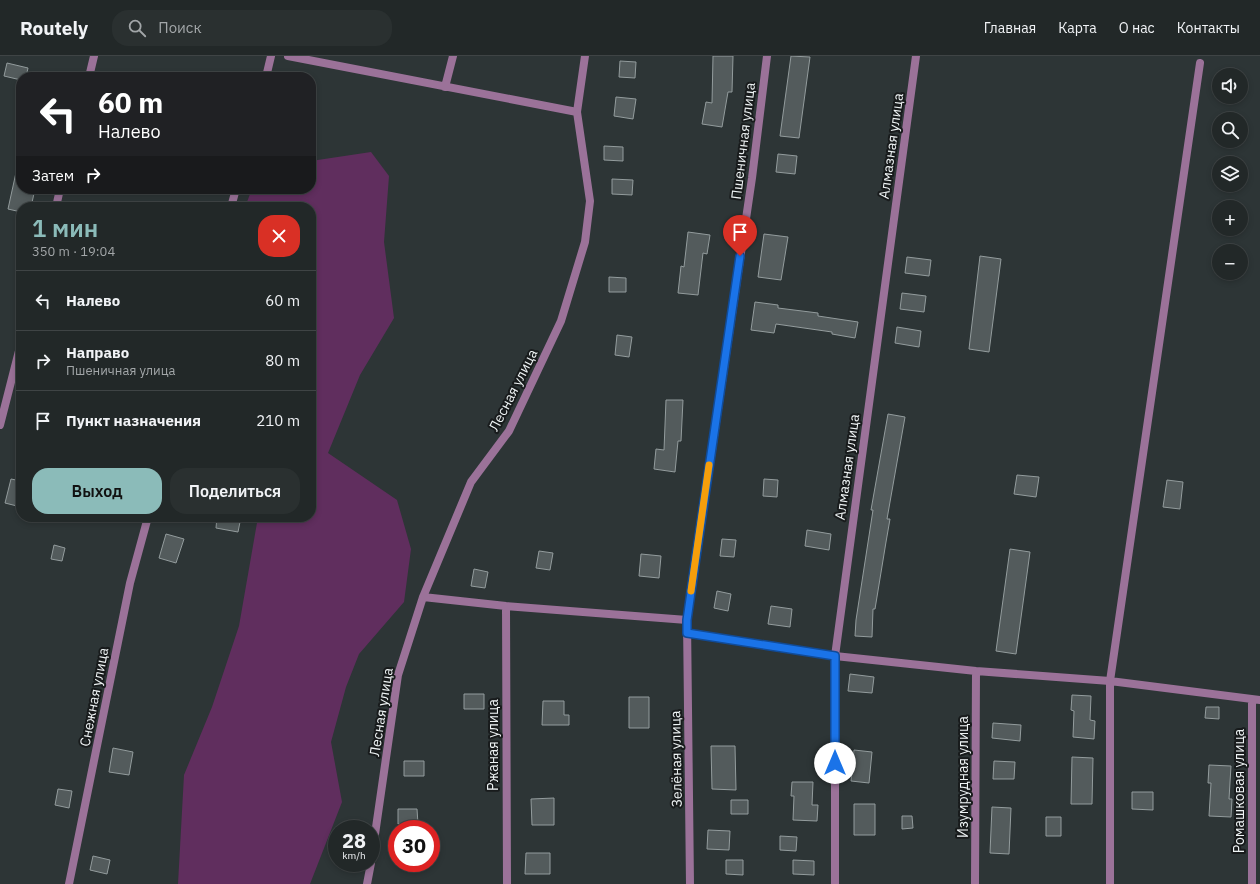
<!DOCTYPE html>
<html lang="ru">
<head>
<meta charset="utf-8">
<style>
  :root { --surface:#222828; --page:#2a3030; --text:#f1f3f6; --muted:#a2a6a8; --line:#3f4445; --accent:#8bbbb9 }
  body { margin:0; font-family:"IBM Plex Sans",sans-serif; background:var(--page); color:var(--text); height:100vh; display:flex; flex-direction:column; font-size:15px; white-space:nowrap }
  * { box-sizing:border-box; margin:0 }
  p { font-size:13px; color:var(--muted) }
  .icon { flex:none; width:22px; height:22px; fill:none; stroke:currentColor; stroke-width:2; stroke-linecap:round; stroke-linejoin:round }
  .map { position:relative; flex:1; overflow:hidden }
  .side { position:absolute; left:16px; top:146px; width:300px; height:320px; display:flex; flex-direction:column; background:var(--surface); border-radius:16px; box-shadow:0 2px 6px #0003,0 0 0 1px var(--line) }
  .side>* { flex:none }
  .top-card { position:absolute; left:16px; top:16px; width:300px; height:122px; border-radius:16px; box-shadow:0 2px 6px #0003,0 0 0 1px var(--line); background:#202124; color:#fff; overflow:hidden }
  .buttons { position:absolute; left:1212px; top:12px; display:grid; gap:8px }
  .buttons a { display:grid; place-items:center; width:36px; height:36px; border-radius:50%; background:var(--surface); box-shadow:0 2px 6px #0003,0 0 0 1px var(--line); font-size:20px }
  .speed { position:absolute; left:328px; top:764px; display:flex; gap:8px; font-size:20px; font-weight:700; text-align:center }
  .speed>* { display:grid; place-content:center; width:52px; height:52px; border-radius:50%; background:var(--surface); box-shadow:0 2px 6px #0003,0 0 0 1px var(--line); line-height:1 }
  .speed small { font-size:10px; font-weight:400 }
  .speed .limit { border:6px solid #d22; background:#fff; color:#111 }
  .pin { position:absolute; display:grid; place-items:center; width:34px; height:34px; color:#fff; margin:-41px -17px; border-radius:50% 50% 50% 0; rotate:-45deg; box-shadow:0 0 4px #0007 }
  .pin .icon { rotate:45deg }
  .me { position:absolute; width:44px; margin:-22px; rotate:0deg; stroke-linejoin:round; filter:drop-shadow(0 0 3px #0008) }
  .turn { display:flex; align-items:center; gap:14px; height:84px; padding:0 16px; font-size:18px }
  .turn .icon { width:52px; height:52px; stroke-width:2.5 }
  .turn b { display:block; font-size:28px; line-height:34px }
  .then { display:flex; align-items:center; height:38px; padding:0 16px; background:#0003; gap:8px; font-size:15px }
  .round { display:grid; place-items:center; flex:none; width:42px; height:42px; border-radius:16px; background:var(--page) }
  .headline { display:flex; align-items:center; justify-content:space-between; height:68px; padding:0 16px }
  h1 { font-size:24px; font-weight:600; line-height:30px; color:var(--accent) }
  .button { display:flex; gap:8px; margin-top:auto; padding:8px 16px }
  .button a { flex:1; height:46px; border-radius:16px; background:var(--accent); color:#111; font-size:16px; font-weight:600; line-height:46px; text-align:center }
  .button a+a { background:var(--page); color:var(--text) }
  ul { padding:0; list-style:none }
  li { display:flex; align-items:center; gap:12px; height:60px; padding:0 16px; border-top:1px solid var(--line) }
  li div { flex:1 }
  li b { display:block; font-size:15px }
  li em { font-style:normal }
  header { display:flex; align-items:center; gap:24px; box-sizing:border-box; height:56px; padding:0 20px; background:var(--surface); border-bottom:1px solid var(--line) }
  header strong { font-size:19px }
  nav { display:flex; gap:22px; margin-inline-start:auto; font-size:14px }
  .search { width:280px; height:36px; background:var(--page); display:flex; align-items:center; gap:10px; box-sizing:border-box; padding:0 14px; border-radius:16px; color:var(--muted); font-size:15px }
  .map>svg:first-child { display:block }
</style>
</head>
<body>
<header>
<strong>Routely</strong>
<div class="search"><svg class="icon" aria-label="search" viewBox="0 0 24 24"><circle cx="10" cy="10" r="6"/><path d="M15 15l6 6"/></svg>Поиск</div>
<nav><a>Главная</a><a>Карта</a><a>О нас</a><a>Контакты</a></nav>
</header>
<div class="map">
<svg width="1260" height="828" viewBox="0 0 1260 828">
  <rect width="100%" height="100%" fill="#2d3536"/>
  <path fill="#602e5e" d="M371,96L389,120L384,186L394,262L360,319L328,397L397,444L411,493L404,546L359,598L346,631L331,686L342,746L310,828H178L184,719L212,651L239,570L258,461H311V151H245L252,133H311V105Z"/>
  <path fill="#535b5c" stroke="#939c9d" d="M713,0H733L732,36H728L722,71L702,68L706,46L712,47Z
    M791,0L810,1L799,82L780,80Z
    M620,5L636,6L635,22L619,21Z
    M7,7L28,12L26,21H21V24L4,20Z
    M616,41L636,43L633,63L614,60Z
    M604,90L623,91V105L604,104Z
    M778,98L797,100L795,118L776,116Z
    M17,112L21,113V133H35L31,151H21V156L8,153Z
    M612,123L633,124L632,139L612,138Z
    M688,176L710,179L707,198L703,197L698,239L678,237L681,210L684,211Z
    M764,178L788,181L781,224L758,221Z
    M980,200L1001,203L989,296L969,293Z
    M907,201L931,204L929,220L905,217Z
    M609,221L626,222V236H609Z
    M902,237L926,240L924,256L900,253Z
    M755,246L778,249V252L818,257V260L858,266L855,282L832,278V276L776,268L774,277L751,274Z
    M897,271L921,275L919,291L895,287Z
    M617,279L632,281L629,301L615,299Z
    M666,344H683L681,385H678L675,416L654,413L656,393L664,394Z
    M888,358L905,361L887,463H890L886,486L875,553H873L872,581L855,580L856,564L873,454H871Z
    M1017,419L1039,421L1036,441L1014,438Z
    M11,423L21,425V451L5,447Z
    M764,423L778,424L777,441L763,440Z
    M1167,424L1183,426L1180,453L1163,451Z
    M217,461H241L238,476L216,472Z
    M807,474L831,478L829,494L805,490Z
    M166,478L184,483L176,507L159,502Z
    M722,483L736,484L734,501L720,500Z
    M54,489L65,492L62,505L51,503Z
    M1010,493L1030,496L1016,598L996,595Z
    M539,495L553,497L550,514L536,512Z
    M641,498L661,500L659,522L639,520Z
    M474,513L488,516L485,532L471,530Z
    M717,535L731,538L728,555L714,552Z
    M771,550L792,553L790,571L768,568Z
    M850,618L874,621L872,637L848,635Z
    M464,638H484V653H464Z
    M1072,639L1091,640L1090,664L1095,665L1094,683L1073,681L1074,655L1071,654Z
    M629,641H649V672H629Z
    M543,645H564V659H569V669H542Z
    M1206,651H1219V663L1205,662Z
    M993,667L1021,669L1020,685L992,682Z
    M711,690H735L736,734L712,733Z
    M113,692L133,696L129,719L109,716Z
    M854,694L872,696L869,727L851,725Z
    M1072,701L1093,702L1092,748H1071Z
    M404,705H424V720H404Z
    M994,705L1015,706L1014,723H993Z
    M1209,709L1231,710L1229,743H1232L1231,761L1209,760L1211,727H1208Z
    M792,726H813L812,749H818L817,765L793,764L794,740H791Z
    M58,733L72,735L69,752L55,749Z
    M1132,736H1153V754L1132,753Z
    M554,742V769H532L531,743Z
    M731,744H748V758H731Z
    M854,748H875V779H854Z
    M992,751L1011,752L1009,798L990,797Z
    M398,753H417L418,768H398Z
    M902,760H912L913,772L902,773Z
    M1046,761H1061V780H1046Z
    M708,774L730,775L729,794L707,793Z
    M780,780L797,781L796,795L780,794Z
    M526,797H550V818H525Z
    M93,800L110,804L107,818L90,814Z
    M726,804H743V819L726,818Z
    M793,804L814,805V819L793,818Z"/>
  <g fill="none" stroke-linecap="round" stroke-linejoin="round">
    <path stroke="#9b7299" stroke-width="8" d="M288,0L577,56
      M89,21L94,0
      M266,21L271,0
      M445,31L453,0
      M56,151L60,133
      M231,151L236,133
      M0,369L21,287
      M423,541L506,550L687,564
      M506,550L507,828
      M687,577L835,600L976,615L1110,625L1260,644
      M1252,643V828
      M371,806L398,619L423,541L471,426L509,375L561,265L585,186L590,145L577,56L585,0
      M69,828L130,527L148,461
      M367,828L371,807
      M690,828L687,564L752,122L767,0
      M835,828V600L916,0
      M975,828L976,615
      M1110,828V625L1200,7"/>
  </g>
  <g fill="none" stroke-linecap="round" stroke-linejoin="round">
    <g stroke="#114b97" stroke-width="10">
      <path id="route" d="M740,200L696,501L687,564V577L835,600V707"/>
    </g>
    <use href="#route" stroke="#1a73e8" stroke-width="7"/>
    <path stroke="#f59e0b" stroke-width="7" d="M691,535L709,409"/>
  </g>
  <g text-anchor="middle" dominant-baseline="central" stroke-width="4" stroke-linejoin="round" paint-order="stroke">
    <g font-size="14" fill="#eff4f5" stroke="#181b1c">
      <text transform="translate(743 85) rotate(-83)">Пшеничная улица</text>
      <text transform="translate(891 90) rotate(-82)">Алмазная улица</text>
      <text transform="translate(513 334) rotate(-63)">Лесная улица</text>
      <text transform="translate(847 411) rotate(-82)">Алмазная улица</text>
      <text transform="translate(94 641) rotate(-79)">Снежная улица</text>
      <text transform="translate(381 656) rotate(-81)">Лесная улица</text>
      <text transform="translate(493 689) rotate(-90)">Ржаная улица</text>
      <text transform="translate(676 703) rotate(-91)">Зелёная улица</text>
      <text transform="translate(963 721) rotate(-90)">Изумрудная улица</text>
      <text transform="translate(1239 735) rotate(-90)">Ромашковая улица</text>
    </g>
  </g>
</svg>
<div class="buttons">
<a><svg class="icon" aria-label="sound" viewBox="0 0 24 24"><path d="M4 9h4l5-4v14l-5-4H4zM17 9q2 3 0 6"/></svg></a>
<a><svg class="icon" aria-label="search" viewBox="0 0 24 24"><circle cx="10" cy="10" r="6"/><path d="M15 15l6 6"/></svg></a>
<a><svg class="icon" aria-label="layers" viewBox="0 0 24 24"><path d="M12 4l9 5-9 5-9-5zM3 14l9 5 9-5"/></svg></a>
<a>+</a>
<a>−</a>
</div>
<div class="speed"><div>28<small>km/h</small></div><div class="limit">30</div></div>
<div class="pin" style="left:740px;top:200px;background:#d93025"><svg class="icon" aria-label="arrive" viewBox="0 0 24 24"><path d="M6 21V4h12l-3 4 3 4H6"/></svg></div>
<svg class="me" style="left:835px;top:707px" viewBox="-20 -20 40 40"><circle r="19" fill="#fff"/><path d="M0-13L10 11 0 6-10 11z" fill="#1a73e8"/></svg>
<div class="top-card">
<div class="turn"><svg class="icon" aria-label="left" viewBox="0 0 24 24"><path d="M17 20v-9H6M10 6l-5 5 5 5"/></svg><div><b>60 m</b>Налево</div></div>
<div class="then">Затем<svg class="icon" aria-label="right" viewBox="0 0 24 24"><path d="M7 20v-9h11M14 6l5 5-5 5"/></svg></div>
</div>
<section class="side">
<div class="headline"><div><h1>1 мин</h1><p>350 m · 19:04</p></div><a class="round" style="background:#d93025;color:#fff"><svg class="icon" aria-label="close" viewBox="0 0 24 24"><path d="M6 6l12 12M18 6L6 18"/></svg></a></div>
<ul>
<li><svg class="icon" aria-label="left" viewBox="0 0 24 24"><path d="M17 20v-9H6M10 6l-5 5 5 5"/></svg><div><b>Налево</b></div><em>60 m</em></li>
<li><svg class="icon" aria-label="right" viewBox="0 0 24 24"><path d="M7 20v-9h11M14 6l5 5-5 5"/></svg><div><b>Направо</b><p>Пшеничная улица</p></div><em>80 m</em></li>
<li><svg class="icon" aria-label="arrive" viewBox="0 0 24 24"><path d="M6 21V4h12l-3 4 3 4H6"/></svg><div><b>Пункт назначения</b></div><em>210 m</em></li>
</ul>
<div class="button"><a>Выход</a><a>Поделиться</a></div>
</section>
</div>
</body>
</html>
